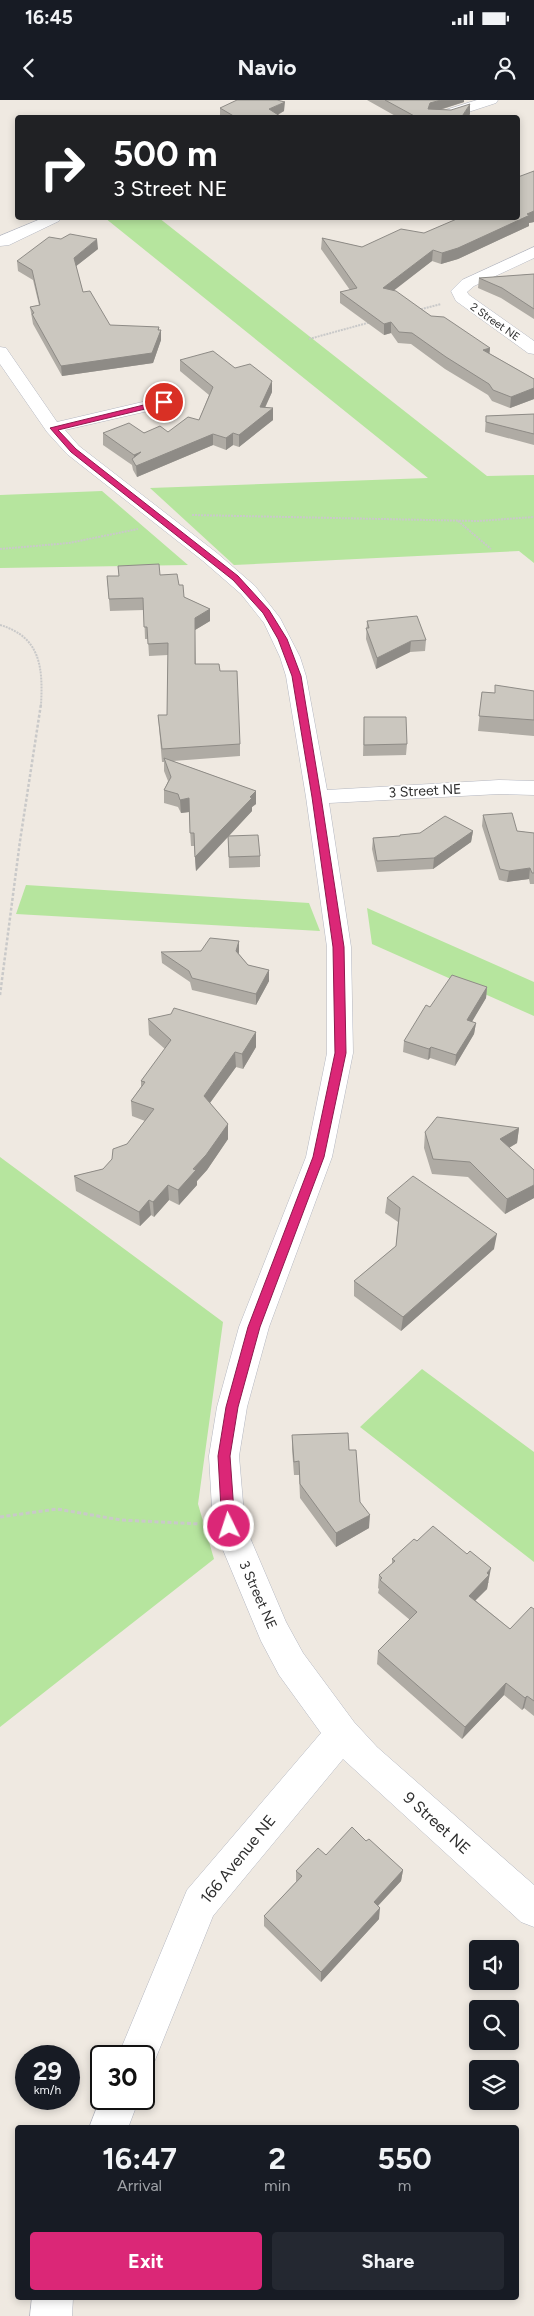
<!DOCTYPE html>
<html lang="en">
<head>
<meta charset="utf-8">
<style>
  :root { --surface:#171b24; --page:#242831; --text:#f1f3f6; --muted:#9ea1a6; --accent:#db2777 }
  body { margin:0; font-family:Figtree,sans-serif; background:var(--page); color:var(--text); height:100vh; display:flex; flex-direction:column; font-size:19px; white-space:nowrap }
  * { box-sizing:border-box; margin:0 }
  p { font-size:16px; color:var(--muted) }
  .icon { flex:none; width:28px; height:28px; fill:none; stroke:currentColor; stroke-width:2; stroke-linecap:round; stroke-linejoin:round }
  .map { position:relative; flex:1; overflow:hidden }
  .drawer { position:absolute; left:15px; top:2025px; width:504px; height:175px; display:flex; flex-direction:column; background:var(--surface); border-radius:5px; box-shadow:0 2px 8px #0003 }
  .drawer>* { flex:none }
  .banner { position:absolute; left:15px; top:15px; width:505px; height:105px; border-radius:5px; box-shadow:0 2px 8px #0003; background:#202124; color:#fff; overflow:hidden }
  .controls { position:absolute; left:469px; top:1840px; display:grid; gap:10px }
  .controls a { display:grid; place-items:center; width:50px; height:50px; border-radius:5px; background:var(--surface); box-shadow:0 2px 8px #0003; font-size:25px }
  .speed { position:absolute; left:15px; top:1945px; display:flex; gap:10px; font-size:25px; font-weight:700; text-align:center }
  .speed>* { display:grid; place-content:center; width:65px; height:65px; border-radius:50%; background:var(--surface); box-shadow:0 2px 8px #0003; line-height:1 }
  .speed small { font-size:12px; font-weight:400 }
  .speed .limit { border:2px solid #111; border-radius:8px; background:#fff; color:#111 }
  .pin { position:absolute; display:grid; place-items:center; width:42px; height:42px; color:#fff; margin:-21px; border:2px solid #fff; border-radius:50%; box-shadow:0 1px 5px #0007 }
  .me { position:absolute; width:55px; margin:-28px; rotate:356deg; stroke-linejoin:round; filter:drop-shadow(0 0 4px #0008) }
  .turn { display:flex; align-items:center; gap:18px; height:105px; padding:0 15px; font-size:22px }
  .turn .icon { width:65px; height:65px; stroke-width:2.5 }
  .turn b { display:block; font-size:35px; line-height:42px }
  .eta { display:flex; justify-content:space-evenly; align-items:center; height:85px; text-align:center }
  .eta b { font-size:30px; font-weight:700; line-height:35px }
  .button { display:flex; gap:10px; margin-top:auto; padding:10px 15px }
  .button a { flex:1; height:58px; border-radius:5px; background:var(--accent); color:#fff; font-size:20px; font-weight:700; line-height:58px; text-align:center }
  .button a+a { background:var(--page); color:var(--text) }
  .status { display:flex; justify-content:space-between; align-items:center; height:35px; padding:0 25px; background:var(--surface); direction:ltr }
  .status svg { height:14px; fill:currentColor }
  header { display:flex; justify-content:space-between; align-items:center; height:65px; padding:0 15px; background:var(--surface); font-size:22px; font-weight:700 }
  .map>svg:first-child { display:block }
</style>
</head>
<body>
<div class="status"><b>16:45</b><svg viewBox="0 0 49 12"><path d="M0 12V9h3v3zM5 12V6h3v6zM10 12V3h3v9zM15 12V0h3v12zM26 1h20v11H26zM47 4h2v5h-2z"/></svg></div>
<header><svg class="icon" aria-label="back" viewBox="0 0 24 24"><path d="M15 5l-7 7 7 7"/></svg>Navio<svg class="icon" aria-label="person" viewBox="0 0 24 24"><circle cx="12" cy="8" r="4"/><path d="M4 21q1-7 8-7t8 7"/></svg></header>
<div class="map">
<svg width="534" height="2216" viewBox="0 0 534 2216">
  <rect width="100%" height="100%" fill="#efe9e1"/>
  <path fill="#b6e59e" d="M105,118H159L487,376L534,375V463L519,451L234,465L150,388L428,378Z
    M102,391L188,465L0,468V395Z
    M26,785L309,803L320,831L16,814Z
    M367,808L534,882V916L372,844Z
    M0,1057L223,1222L198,1404L214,1459L0,1627Z
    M422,1269L534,1352V1462L360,1327Z"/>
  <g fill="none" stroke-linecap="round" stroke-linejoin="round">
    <g stroke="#b4b7c1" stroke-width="1">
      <path id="minor" d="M477,0H498L496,3L450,18H429L430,15Z
        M43,118H61L59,121L9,145L0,146V136Z
        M534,147V158L474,186L467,192L469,195L534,241V254L528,253L456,201L451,191L462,180Z
        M0,247L6,248L57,322L164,297L170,298L173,302L170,306L65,330L79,346L217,453L255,486L280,518L300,557L306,576L327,690L499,680L534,681V695L499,694L329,703L351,847L353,953L332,1057L269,1227L247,1307L239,1356L245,1426L286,1522L303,1553L354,1622L377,1647L534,1785V1827L521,1822L343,1659L213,1816L151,1970L144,1972V1956H118L187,1790L321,1633L279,1575L261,1541L213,1426L209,1356L217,1307L239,1227L306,1057L327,953V847L306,697L286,576L280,557L264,523L241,494L203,461L67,354L47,332L0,264Z
        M101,1997L139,1999L128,2028H89Z
        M32,2198H73L72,2216H30Z"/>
    </g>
    <path stroke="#c9c9c9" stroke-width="2" stroke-dasharray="2 1" stroke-linecap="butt" d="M418,210L441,204
      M309,239L371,222
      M192,415L478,421L534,417
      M458,421L491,449
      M0,449L69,443L138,429
      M0,525C41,537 43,568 41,605"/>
    <path stroke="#c9c9c9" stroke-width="2.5" stroke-dasharray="3 2" stroke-linecap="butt" d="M0,895L20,741L41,604"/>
    <path stroke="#c9c9c9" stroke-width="3" stroke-dasharray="4 2.5" stroke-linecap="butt" d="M0,1417L57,1409L121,1420L200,1424"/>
    <use href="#minor" fill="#fff" fill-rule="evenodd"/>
  </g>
  <path fill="#afaba4" d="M367,0H464V2L440,10L470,14L467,18H399Z
    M220,8L284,11L278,15L283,18H221L220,17Z
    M534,71V122L529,123V126L458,159L441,164L432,161L393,190L431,216L490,248L489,253L534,279V299L510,308L492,301L488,295L445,269L411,244L398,243L391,233L384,235L340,203V192L350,190L321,149L322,138L362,147L424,133L518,118Z
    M98,149L76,166L83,192L110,225L161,230V240L153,263L62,276L33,224L30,207L39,205L33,180L18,171L17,161Z
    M534,174V219L501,198L478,188L479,178Z
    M180,260L235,268L272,292L265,308L273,320L239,347L233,345L226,350L213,345L137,377L133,370L132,365L103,345V333L168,332L199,320L209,295L180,271Z
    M534,314V345L485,332L486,316Z
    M118,466L160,475L179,485L184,497L210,509V521L195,530L196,564L220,571L240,644V656L173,661L256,691V704L252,707V711L229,736L260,756V767L229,768L228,737L196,771L194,746H191L189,712L181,713L178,707L164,703V690L168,681L164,671V662H162L158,615H167L168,555L149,556L148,539H145L144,510L110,511L107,476H119Z
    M367,521L426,540L425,551L410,552L376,569L366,539Z
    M534,591V636L478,631L482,592L495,593Z
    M364,617L407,644L406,655L363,656Z
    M483,715L517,731L534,733V784H530L529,779L507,782L499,780L482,726Z
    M473,731L471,742L433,769L377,772L372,749L373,738Z
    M239,841V854L248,865L269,870V881L256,905L192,890L190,882L162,863L161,852L201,851Z
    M487,887L486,898L471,922L476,923L474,934L455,966L430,958L428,960L403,952L404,941L430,907Z
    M148,919L256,932V947L243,969L236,967L210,1003L228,1024V1039L207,1070L197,1081V1085L179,1105L169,1100L154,1117L151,1115L140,1126L76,1091L74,1076L103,1069L127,1044L145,1021L132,1016L131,1001L141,987V981L165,949L149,935Z
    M519,1028L517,1043L509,1048L534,1070V1098L505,1114L468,1077L432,1074L424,1048L425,1032Z
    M387,1098L494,1149L401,1231L354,1196V1181L396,1146L398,1122L385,1113Z
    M292,1335L349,1350L360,1402L369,1428L336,1447L300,1398L299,1375H294L292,1349Z
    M417,1441L489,1482L488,1483L487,1489L475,1500L510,1529L534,1509V1616L524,1608L522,1610L504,1595L462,1639L377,1564L378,1551L410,1520L378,1493L379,1489L378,1488L379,1475L392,1464V1459Z
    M366,1741L403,1770L401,1781L378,1806L379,1819L321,1882L264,1826V1816L296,1782V1771L326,1755Z"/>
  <path fill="#8e8b86" d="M441,0H464V2L429,13L428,9L430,3Z
    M285,2L284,11L271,18L269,9Z
    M470,4V14L467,18H461Z
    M534,111V122L529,123V126L458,159L441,164L442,153Z
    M97,139L98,149L75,167L74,158Z
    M433,150L432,161L383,199V188Z
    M391,222V233L384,235V224Z
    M159,227V233L161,230V240L153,263L62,276L61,266L158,230Z
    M490,248L489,259L483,250Z
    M272,281V292L260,318L273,308V320L239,347V335L260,307Z
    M534,288V299L510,308L511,297Z
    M233,333V345L226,350V338Z
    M213,334V345L137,377L136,366L134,363V355L141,352Z
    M210,509V521L195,530V518Z
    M411,541L410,552L376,569L377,558Z
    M256,691V704L252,707V711L196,771L195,757Z
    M189,698V712L181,713L180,700Z
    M473,731L471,742L433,769L434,758Z
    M530,768L529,779L507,782L509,771Z
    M239,841V852L237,862L236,851Z
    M269,870V881L256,905V894Z
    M487,887L486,898L466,932L467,920Z
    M476,923L474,934L455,966L456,955Z
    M256,932V947L243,969L242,954Z
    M431,947L430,958L428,960L429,949Z
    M235,952L236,967L204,1011V996Z
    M228,1024V1039L207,1070L197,1081V1085L179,1105L178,1090Z
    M519,1028L517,1043L498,1054L500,1039Z
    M168,1085L169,1100L154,1117L153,1102Z
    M534,1085V1098L505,1114L507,1099Z
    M149,1100L151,1115L140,1126L139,1112Z
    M497,1134L494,1149L401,1231L403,1217Z
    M370,1415L369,1428L336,1447V1433Z
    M491,1468L487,1489L467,1509L469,1496Z
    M506,1583L504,1595L462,1639L465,1627Z
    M527,1596L524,1608L522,1610L525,1598Z
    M403,1770L401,1781L372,1812L374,1802Z
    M380,1808L379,1819L321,1882V1872Z"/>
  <path fill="#cbc7bf" stroke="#8e8b86" d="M237,0H277L285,2L269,9L283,18H237L220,8Z
    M385,0H441L430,3L428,9L451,10L470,4L461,18H418Z
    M534,71V111L527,114L530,115L458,148L442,153L433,150L383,188L396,191L431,216L444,217L453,223L490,248L483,250L534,279V288L511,297L493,290L489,284L446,257L412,233L399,232L391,222L384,224L340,192L357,188L322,138L362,147L401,129L424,133L459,118H518V77Z
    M70,134L97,139L74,158L83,192L90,191L110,225L159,227L158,230H161L152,253L61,266L32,214L34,213L30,207L40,205L32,170L17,161L49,137L61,139Z
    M534,174V209L502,188L479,178Z
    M213,251L235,268L250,264L272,281L260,307L273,308L239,335L233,333L226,338L213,334L136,366L132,359L141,352L134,355L103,333L129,323L144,333L160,326L168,332L188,317L199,320L213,287L180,260Z
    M534,314V334L486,322V316Z
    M159,464L160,475L177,474L179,485H183L184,497L210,509L195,518V564H219L220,571H237L240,644L162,649L158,615H167L168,543L148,544L147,527H144L143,498L109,499L107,476H119L118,466Z
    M417,516L426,540L411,541L377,558L366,528H369L367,521Z
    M495,585L534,591V620L479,616L482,592L495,593Z
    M364,617H406L407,644L364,645Z
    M164,658L256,691L250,697L252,698L195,757L194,733H190L189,698L180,700L178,694L164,690L171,677Z
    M512,713L517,731L534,733V773H532L530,768L509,771L500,769L483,715Z
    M445,716L473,731L434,758L377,761L373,738L400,736V735L420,733Z
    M258,735L260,756L229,757L228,736Z
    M210,838L239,841L236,851L248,865L269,870L256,894L192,878L189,871L161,852L201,851Z
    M452,875L487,887L467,920L476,923L456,955L431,947L429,949L404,941L426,905L430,907Z
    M174,908L256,932L242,954L235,952L204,996L228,1024L206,1055L193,1069L196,1070L178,1090L168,1085L153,1102L149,1100L139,1112L74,1076L103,1069L112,1059L113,1049L127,1044L154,1009L131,1001L145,982L141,981L171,940L148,919L171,914Z
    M437,1017L519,1028L500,1039L534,1070V1085L507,1099L470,1062L433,1059L425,1032Z
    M413,1076L497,1134L403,1217L354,1181L396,1146L400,1108L387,1098Z
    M348,1333L349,1350H356L360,1402L370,1415L336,1433L300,1384L299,1361L294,1362L292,1335Z
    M433,1426L467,1454L470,1451L491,1468L487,1473L489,1475L469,1496L510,1529L531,1507L534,1509V1601L527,1596L525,1598L506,1583L465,1627L378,1551L417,1512L380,1480L382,1478L379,1475L395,1461L392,1459L414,1439L417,1441Z
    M352,1727L366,1741L369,1739L403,1770L374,1802L380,1808L321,1872L264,1816L302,1776L296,1771L318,1748L326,1755Z"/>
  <path fill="#db2777" stroke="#8e194d" d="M164,300L167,302L166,304L58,330L76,349L238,476L269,510L287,539L301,576L321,697L344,847L346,953L324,1057L260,1227L238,1307L230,1356L235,1426L233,1430L229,1431L224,1430L222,1426L218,1356L226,1307L248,1227L313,1057L335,953L333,847L312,697L292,576L278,539L263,513L233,480L71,352L50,328Z"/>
  <g text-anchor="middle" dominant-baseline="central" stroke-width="4" stroke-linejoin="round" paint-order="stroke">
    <g font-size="11" fill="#2e2e2e" stroke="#fff">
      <text transform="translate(495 222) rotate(35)">2 Street NE</text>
    </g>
    <g font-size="14" fill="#2e2e2e" stroke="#fff">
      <text transform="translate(425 691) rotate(-3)">3 Street NE</text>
      <text transform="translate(258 1495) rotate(66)">3 Street NE</text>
    </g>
    <g font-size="16" fill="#2e2e2e" stroke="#fff">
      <text transform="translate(437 1723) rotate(42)">9 Street NE</text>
      <text transform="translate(238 1759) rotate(-51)">166 Avenue NE</text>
    </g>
  </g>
</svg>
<div class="controls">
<a><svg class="icon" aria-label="sound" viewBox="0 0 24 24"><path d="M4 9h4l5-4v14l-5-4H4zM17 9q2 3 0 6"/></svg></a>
<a><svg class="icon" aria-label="search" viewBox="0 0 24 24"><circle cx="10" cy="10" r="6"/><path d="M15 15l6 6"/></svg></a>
<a><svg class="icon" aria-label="layers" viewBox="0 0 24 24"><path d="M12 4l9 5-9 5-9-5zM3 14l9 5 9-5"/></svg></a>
</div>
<div class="speed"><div>29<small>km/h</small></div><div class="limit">30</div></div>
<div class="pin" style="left:164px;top:302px;background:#d93025"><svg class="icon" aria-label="arrive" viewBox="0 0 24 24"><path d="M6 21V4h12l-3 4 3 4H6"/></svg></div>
<svg class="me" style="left:229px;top:1426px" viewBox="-20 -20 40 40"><circle r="17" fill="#db2777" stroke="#fff" stroke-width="3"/><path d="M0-11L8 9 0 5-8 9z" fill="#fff"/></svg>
<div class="banner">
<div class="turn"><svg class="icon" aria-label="right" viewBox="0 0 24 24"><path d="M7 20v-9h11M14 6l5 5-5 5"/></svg><div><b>500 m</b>3 Street NE</div></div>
</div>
<section class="drawer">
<div class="eta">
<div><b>16:47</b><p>Arrival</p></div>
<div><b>2</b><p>min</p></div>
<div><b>550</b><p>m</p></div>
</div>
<div class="button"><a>Exit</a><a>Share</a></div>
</section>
</div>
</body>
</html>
